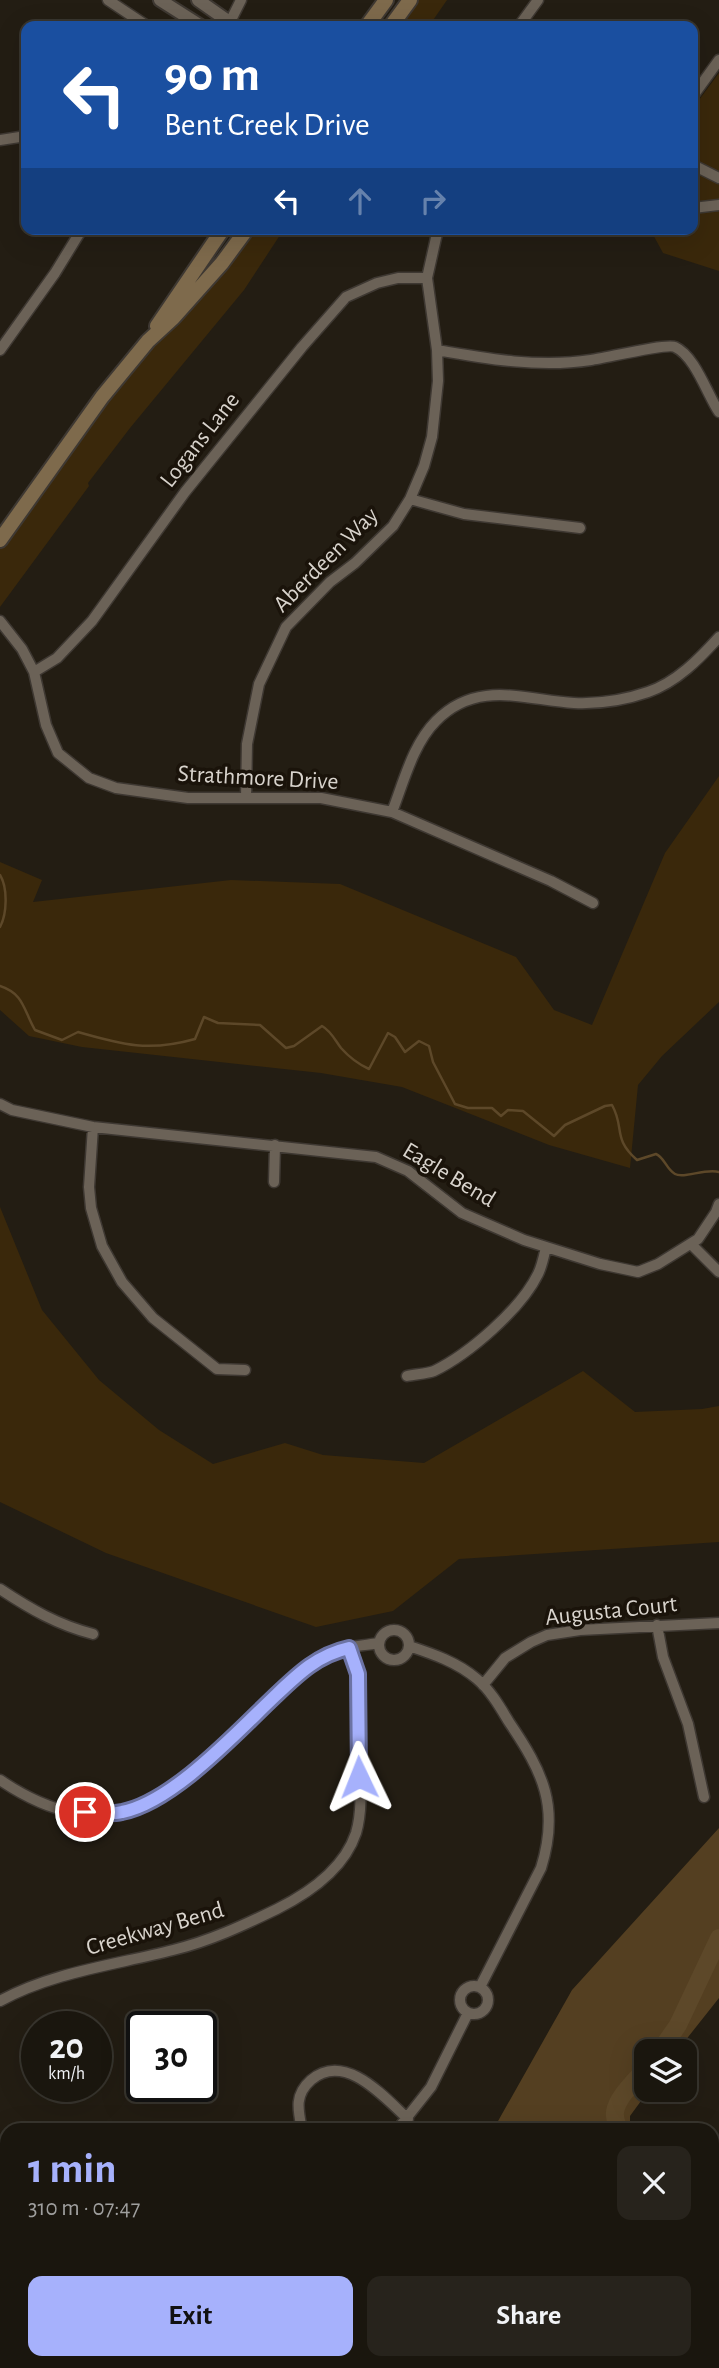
<!DOCTYPE html>
<html lang="en">
<head>
<meta charset="utf-8">
<style>
  :root { --surface:#1a160e; --page:#27231c; --text:#f1f3f6; --muted:#9f9f9e; --line:#38352e; --accent:#a6b1fc }
  body { margin:0; font-family:"Alegreya Sans",sans-serif; background:var(--page); color:var(--text); height:100vh; display:flex; flex-direction:column; font-size:26px; white-space:nowrap }
  * { box-sizing:border-box; margin:0 }
  p { font-size:23px; color:var(--muted) }
  .icon { flex:none; width:38px; height:38px; fill:none; stroke:currentColor; stroke-width:2; stroke-linecap:round; stroke-linejoin:round }
  .map { position:relative; flex:1; overflow:hidden }
  .panel { position:absolute; left:0px; top:2123px; width:719px; height:247px; display:flex; flex-direction:column; background:var(--surface); border-radius:21px 21px 0 0; box-shadow:0 7px 28px #0002,0 0 0 2px var(--line) }
  .panel>* { flex:none }
  .banner { position:absolute; left:21px; top:21px; width:677px; height:214px; border-radius:14px; box-shadow:0 7px 28px #0002,0 0 0 2px var(--line); background:#1a4fa0; color:#fff; overflow:hidden }
  .controls { position:absolute; left:634px; top:2039px; display:grid; gap:14px }
  .controls a { display:grid; place-items:center; width:63px; height:63px; border-radius:14px; background:var(--surface); box-shadow:0 7px 28px #0002,0 0 0 2px var(--line); font-size:35px }
  .speed { position:absolute; left:21px; top:2011px; display:flex; gap:14px; font-size:35px; font-weight:700; text-align:center }
  .speed>* { display:grid; place-content:center; width:91px; height:91px; border-radius:50%; background:var(--surface); box-shadow:0 7px 28px #0002,0 0 0 2px var(--line); line-height:1 }
  .speed small { font-size:18px; font-weight:400 }
  .speed .limit { border:4px solid #111; border-radius:10px; background:#fff; color:#111 }
  .pin { position:absolute; display:grid; place-items:center; width:60px; height:60px; color:#fff; margin:-30px; border:4px solid #fff; border-radius:50%; box-shadow:0 2px 7px #0007 }
  .me { position:absolute; width:77px; margin:-38px; rotate:358deg; stroke-linejoin:round; filter:drop-shadow(0 0 5px #0008) }
  .turn { display:flex; align-items:center; gap:24px; height:147px; padding:0 28px; font-size:32px }
  .turn .icon { width:91px; height:91px; stroke-width:2.5 }
  .turn b { display:block; font-size:49px; line-height:60px }
  .lanes { display:flex; align-items:center; height:66px; padding:0 28px; background:#0003; justify-content:center; gap:35px; direction:ltr }
  .lanes .off { opacity:.35 }
  .round { display:grid; place-items:center; flex:none; width:74px; height:74px; border-radius:14px; background:var(--page) }
  .head { display:flex; align-items:center; justify-content:space-between; height:119px; padding:0 28px }
  h1 { font-size:42px; font-weight:700; line-height:52px; color:var(--accent) }
  .cta { display:flex; gap:14px; margin-top:auto; padding:14px 28px }
  .cta a { flex:1; height:80px; border-radius:14px; background:var(--accent); color:#111; font-size:28px; font-weight:700; line-height:80px; text-align:center }
  .cta a+a { background:var(--page); color:var(--text) }
  .map>svg:first-child { display:block }
</style>
</head>
<body>
<div class="map">
<svg width="719" height="2368" viewBox="0 0 719 2368">
  <rect width="100%" height="100%" fill="#231d13"/>
  <path fill="#3a280b" d="M417,0H447L429,26H398Z
    M719,73V271L663,253L650,229H693V108Z
    M252,229H284L244,290L130,428L88,483L89,486L0,607V549L141,357Z
    M719,776V1002L662,1056L638,1085L630,1168L549,1145L402,1087L321,1073L82,1047L29,1036L0,1010V862L42,880L33,902L231,880L340,884L516,957L554,1010L592,1025L665,853Z
    M0,1207L42,1310L99,1380L159,1430L213,1464L285,1443L323,1455L424,1463L583,1371L635,1412L702,1409L719,1406V1542L459,1559L393,1611L316,1627L106,1553L0,1502Z"/>
  <path fill="#543f21" d="M719,1828V1998L677,2051H646V2090H649L630,2116V2130H493L572,1990Z
    M7,2323V2362L591,2363L585,2368H0V2324Z"/>
  <g fill="none" stroke-linecap="round" stroke-linejoin="round">
    <path stroke="#5d4829" stroke-width="2.5" d="M0,875C8,888 7,914 0,927
      M0,986C24,994 23,1009 35,1030L62,1040L78,1032C123,1045 149,1052 195,1039L204,1017L218,1023L260,1025L286,1048L294,1046L322,1026C331,1031 335,1040 341,1048C349,1057 358,1064 369,1069L388,1033L395,1037L405,1052L419,1041L429,1046L433,1062L455,1104L468,1108H492L501,1116L508,1110L523,1111L554,1136L565,1125L605,1106L612,1105C625,1128 612,1138 637,1160L656,1154C665,1158 666,1169 675,1174C684,1179 705,1168 719,1172"/>
    <path stroke="#5d4829" stroke-width="18" d="M660,2051L678,2025L719,1938
      M619,2130C617,2124 614,2119 615,2112C617,2097 636,2080 646,2068
      M536,2368L549,2362"/>
    <g stroke="#3e3832" stroke-width="13">
      <path id="minor" d="M108,0L147,26
        M228,26L241,0
        M519,26L538,0
        M693,96L719,60
        M0,140L26,136
        M693,165L719,178
        M693,208L719,205
        M0,350L55,273L82,229
        M437,350C487,359 540,368 591,360C606,358 667,343 675,347C695,356 707,394 719,412
        M410,499L464,514L580,528
        M0,621L22,649L34,672L46,725L58,753L89,778L116,788L188,798H321L392,812L551,881L593,903
        M34,672L57,658L92,621L185,492L302,347L346,297L377,283L398,278H427
        M246,798L247,744L259,684L286,627L330,582L355,563L393,526L410,499L424,466L432,437L438,381L437,350L427,278L438,229
        M392,812C404,781 413,744 436,721C477,679 525,700 574,703C598,704 625,700 648,692C677,682 699,659 719,637
        M0,1104L12,1110L93,1127L376,1157L408,1171L462,1213L524,1240L600,1264L638,1272L658,1264L698,1239L716,1212L719,1204
        M93,1127L89,1187L91,1208L102,1246L122,1282L153,1318L217,1369L245,1370
        M274,1182L275,1145
        M691,1244L719,1272
        M407,1376C415,1374 426,1374 434,1371C469,1354 521,1309 538,1274C542,1266 544,1256 546,1247
        M0,1589C30,1609 58,1625 93,1634
        M657,1625L663,1657L688,1724L704,1797
        M379 1645a15 15 0 1 1 30 0a15 15 0 1 1-30 0Z
        M409,1646C433,1654 457,1662 477,1679C491,1691 500,1707 509,1722C543,1772 560,1807 541,1868L480,1987
        M483,1685L505,1658L531,1642L547,1635L580,1630L719,1623
        M0,1780C121,1862 183,1781 269,1702C288,1684 307,1663 331,1652C345,1646 363,1646 378,1643
        M460 2000a14 14 0 1 1 28 0a14 14 0 1 1-28 0Z
        M0,2001C53,1972 115,1965 173,1950C210,1941 244,1925 277,1909C309,1893 344,1869 356,1833C363,1809 360,1782 359,1758C357,1722 365,1682 349,1648
        M302,2130C298,2110 294,2095 311,2080C345,2051 384,2097 408,2119
        M397,2130L431,2087L468,2013
        M0,2200L7,2201"/>
    </g>
    <g stroke="#3e3832" stroke-width="16">
      <path id="tertiary" d="M160,0L201,26
        M198,0L235,26"/>
    </g>
    <g stroke="#3e3832" stroke-width="18">
      <path id="secondary" d="M367,26L386,0
        M391,26L410,0
        M157,326L223,229
        M0,540L102,397L148,341L173,318L222,263L247,229"/>
    </g>
    <use href="#minor" stroke="#6b6257" stroke-width="10"/>
    <use href="#tertiary" stroke="#6b6257" stroke-width="12"/>
    <use href="#secondary" stroke="#7e6a4c" stroke-width="14"/>
  </g>
  <g fill="none" stroke-linecap="round" stroke-linejoin="round">
    <g stroke="#6c73a4" stroke-width="18">
      <path id="route" d="M85,1812C97,1813 110,1815 122,1812C173,1802 236,1733 274,1697C297,1675 317,1655 349,1648L358,1674L359,1777"/>
    </g>
    <use href="#route" stroke="#a6b1fc" stroke-width="12"/>
  </g>
  <g text-anchor="middle" dominant-baseline="central" stroke-width="7" stroke-linejoin="round" paint-order="stroke">
    <g font-size="24" fill="#d8d3cc" stroke="#1a130a">
      <text transform="translate(200 440) rotate(-52)">Logans Lane</text>
      <text transform="translate(326 560) rotate(-45)">Aberdeen Way</text>
      <text transform="translate(258 778) rotate(3)">Strathmore Drive</text>
      <text transform="translate(449 1175) rotate(31)">Eagle Bend</text>
      <text transform="translate(611 1611) rotate(-6)">Augusta Court</text>
      <text transform="translate(155 1929) rotate(-16)">Creekway Bend</text>
    </g>
  </g>
</svg>
<div class="controls">
<a><svg class="icon" aria-label="layers" viewBox="0 0 24 24"><path d="M12 4l9 5-9 5-9-5zM3 14l9 5 9-5"/></svg></a>
</div>
<div class="speed"><div>20<small>km/h</small></div><div class="limit">30</div></div>
<div class="pin" style="left:85px;top:1812px;background:#d93025"><svg class="icon" aria-label="arrive" viewBox="0 0 24 24"><path d="M6 21V4h12l-3 4 3 4H6"/></svg></div>
<svg class="me" style="left:359px;top:1777px" viewBox="-20 -20 40 40"><path d="M0-17L14 15 0 8-14 15z" fill="#a6b1fc" stroke="#fff" stroke-width="4"/></svg>
<div class="banner">
<div class="turn"><svg class="icon" aria-label="left" viewBox="0 0 24 24"><path d="M17 20v-9H6M10 6l-5 5 5 5"/></svg><div><b>90 m</b>Bent Creek Drive</div></div>
<div class="lanes"><svg class="icon" aria-label="left" viewBox="0 0 24 24"><path d="M17 20v-9H6M10 6l-5 5 5 5"/></svg><svg class="icon off" aria-label="ahead" viewBox="0 0 24 24"><path d="M12 20V5M6 11l6-6 6 6"/></svg><svg class="icon off" aria-label="right" viewBox="0 0 24 24"><path d="M7 20v-9h11M14 6l5 5-5 5"/></svg></div>
</div>
<section class="panel">
<div class="head"><div><h1>1 min</h1><p>310 m · 07:47</p></div><a class="round"><svg class="icon" aria-label="close" viewBox="0 0 24 24"><path d="M6 6l12 12M18 6L6 18"/></svg></a></div>
<div class="cta"><a>Exit</a><a>Share</a></div>
</section>
</div>
</body>
</html>
